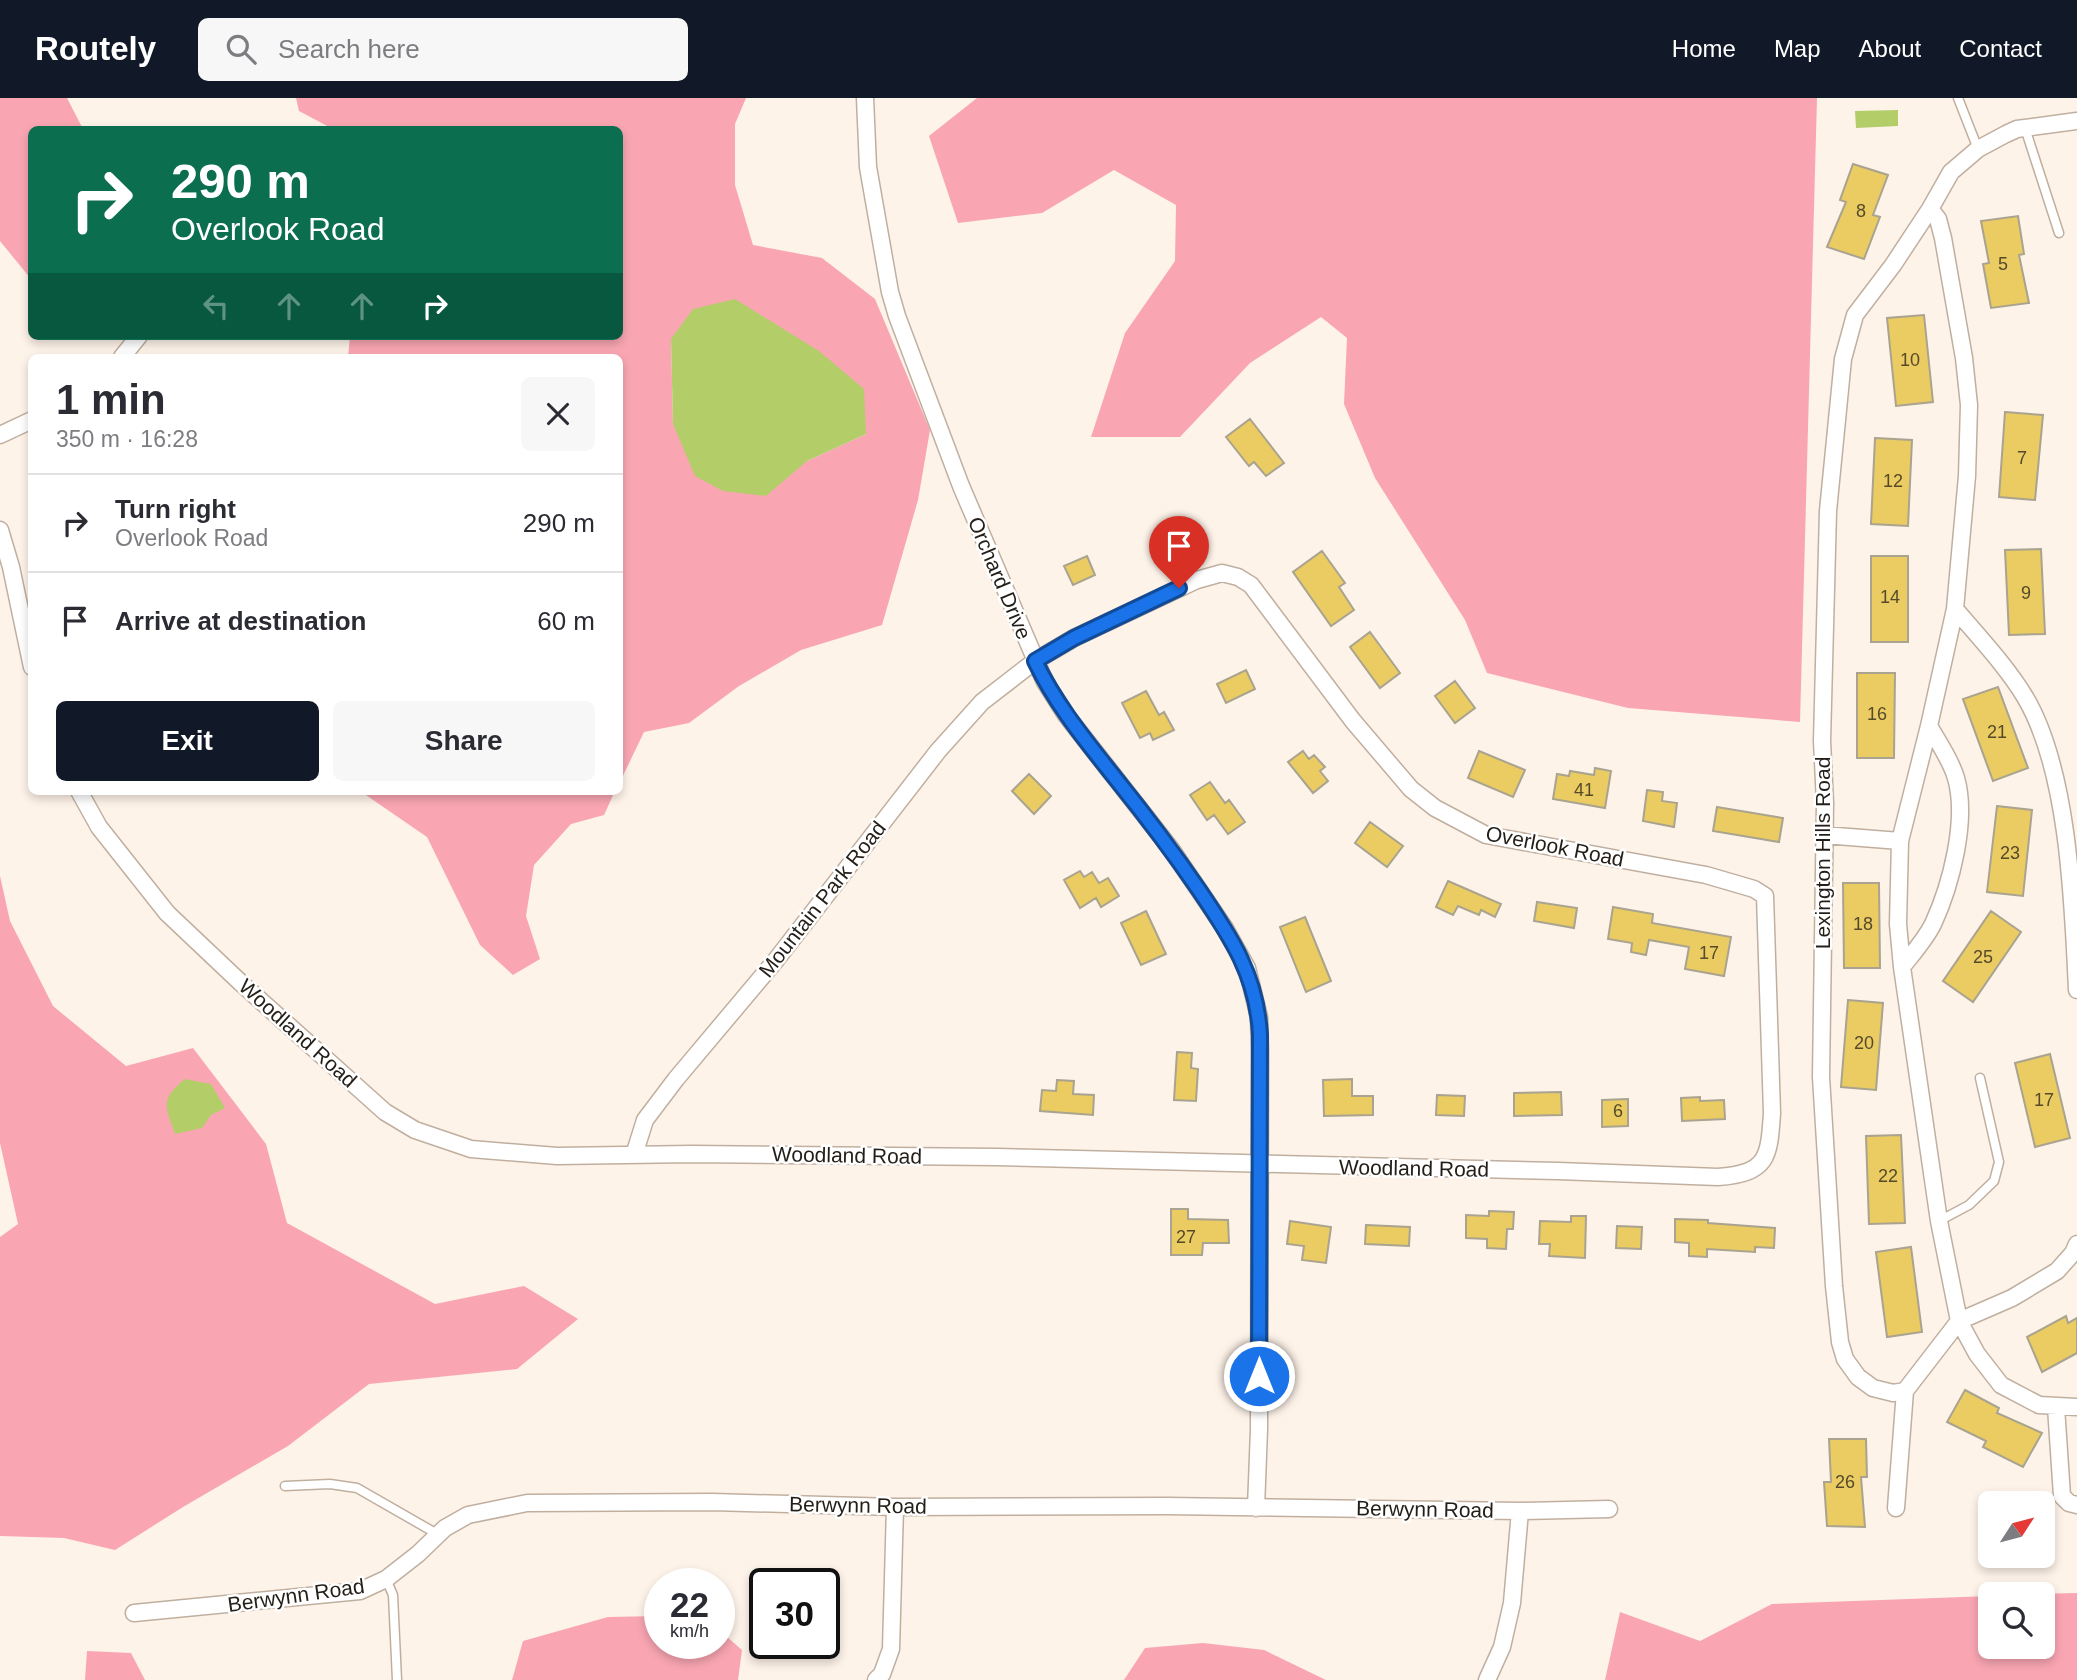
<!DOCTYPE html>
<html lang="en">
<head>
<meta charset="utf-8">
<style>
  :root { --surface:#fff; --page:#f7f7f7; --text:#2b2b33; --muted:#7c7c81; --line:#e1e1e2; --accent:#111827 }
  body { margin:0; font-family:Helvetica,sans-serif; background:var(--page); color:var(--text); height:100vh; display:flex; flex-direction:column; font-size:26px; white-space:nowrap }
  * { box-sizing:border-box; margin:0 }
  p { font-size:23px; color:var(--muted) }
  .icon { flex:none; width:38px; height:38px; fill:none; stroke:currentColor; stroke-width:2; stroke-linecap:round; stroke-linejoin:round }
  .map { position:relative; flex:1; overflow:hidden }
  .side { position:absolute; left:28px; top:256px; width:595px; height:441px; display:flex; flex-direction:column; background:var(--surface); border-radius:10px; box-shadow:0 4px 10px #0003 }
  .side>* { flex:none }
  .top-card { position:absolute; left:28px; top:28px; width:595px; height:214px; border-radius:10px; box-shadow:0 4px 10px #0003; background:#0b6e4f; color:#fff; overflow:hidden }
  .needle { width:46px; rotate:54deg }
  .controls { position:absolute; left:1978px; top:1393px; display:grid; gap:14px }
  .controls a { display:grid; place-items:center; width:77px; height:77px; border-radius:10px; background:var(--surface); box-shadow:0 4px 10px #0003; font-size:35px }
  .speed { position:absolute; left:644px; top:1470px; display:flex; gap:14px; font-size:35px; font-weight:700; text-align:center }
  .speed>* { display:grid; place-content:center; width:91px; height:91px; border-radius:50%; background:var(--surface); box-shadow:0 4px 10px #0003; line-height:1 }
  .speed small { font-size:18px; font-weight:400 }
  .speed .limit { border:4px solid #111; border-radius:10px; background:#fff; color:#111 }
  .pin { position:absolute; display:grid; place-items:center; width:60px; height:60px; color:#fff; margin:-72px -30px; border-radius:50% 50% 50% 0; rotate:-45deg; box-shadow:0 0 7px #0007 }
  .pin .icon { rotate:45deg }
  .me { position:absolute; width:77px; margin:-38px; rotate:0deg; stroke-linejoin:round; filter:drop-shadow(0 0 5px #0008) }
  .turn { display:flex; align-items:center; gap:24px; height:147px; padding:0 28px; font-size:32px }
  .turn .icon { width:91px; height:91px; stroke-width:2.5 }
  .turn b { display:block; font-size:49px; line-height:60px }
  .lanes { display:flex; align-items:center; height:66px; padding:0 28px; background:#0003; justify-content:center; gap:35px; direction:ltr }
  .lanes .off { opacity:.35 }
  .round { display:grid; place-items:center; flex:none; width:74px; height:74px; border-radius:10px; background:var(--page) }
  .summary { display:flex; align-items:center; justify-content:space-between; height:119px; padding:0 28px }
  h1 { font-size:42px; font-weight:800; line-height:52px }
  .primary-button { display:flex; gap:14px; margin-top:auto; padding:14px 28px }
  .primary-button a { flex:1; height:80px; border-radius:10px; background:var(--accent); color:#fff; font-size:28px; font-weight:800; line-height:80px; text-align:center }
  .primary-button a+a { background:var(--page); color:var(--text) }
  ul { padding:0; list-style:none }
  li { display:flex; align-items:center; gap:21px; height:98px; padding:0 28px; border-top:2px solid var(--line) }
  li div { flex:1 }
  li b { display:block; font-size:26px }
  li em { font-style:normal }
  header { display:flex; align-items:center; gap:42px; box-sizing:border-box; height:98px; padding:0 35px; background:var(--accent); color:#fff }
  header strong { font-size:33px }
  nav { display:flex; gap:38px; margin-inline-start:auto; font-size:24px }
  .search { width:490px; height:63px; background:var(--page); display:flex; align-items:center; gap:18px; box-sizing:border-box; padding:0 24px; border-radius:10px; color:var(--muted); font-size:26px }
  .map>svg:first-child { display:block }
</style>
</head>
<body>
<header>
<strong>Routely</strong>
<div class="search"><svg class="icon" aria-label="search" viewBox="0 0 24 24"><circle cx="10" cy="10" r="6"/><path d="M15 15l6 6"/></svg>Search here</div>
<nav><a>Home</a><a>Map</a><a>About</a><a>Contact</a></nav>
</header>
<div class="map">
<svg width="2077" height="1582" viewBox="0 0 2077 1582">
  <rect width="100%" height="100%" fill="#fef3e9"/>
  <path fill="#f9a6b2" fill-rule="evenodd" d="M0,0H67L83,31L32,32L31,181L0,143Z
    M296,0H746L735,26V87L753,147L822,160L875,201L930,332L918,402L882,527L801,552L739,588L689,625L644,634L620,684V259H348L350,238H620V32L333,31L299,13ZM671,241L866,336L807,363L673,326Z
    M977,0H1817L1800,624L1628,610L1487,575L1465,522L1375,380L1344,306L1347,240L1321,219L1250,265L1180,339H1091L1125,235L1175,163L1176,107L1114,72L1042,115L958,125L929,38Z
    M360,693H615L604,717L571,726L534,767L526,818L540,861L513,877L480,847L427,739Z
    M0,778L10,823L53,908L126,968L193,950L266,1046L287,1125L435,1206L524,1188L578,1221L517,1271L369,1286L288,1348L183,1409L115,1452L64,1440L0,1438V1139L18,1126L0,1045Z
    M2077,1495V1582H1605L1620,1514L1700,1543L1772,1506L1990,1498V1549H2042V1496H2027Z
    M660,1518V1545H719V1532L742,1552L738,1582H512L523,1543L608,1519Z
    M1203,1545L1264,1552L1326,1582H1124L1145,1550Z
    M87,1553L131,1555L145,1582H85Z"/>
  <path fill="#b3cd69" d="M1898,12V28L1856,30L1855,13Z
    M735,201L819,253L864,291L866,336L807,363L766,398L723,393L695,378L673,326L671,241L693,211Z
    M185,981L211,986L225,1010L211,1017L202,1030L175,1036C165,1008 160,1001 185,981Z"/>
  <path fill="#eacc62" stroke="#a9a38f" stroke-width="2" d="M1853,66L1888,77L1873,117L1880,119L1864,161L1827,149L1846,104L1840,102Z
    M2018,118L2024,156L2019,157L2029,205L1991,210L1983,166L1989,165L1981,123Z
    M1924,217L1933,304L1896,308L1887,220Z
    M2005,314L2043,317L2035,402L1999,399Z
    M1250,321L1284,365L1266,378L1254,364L1249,368L1226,339Z
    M1875,340L1912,342L1908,428L1871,426Z
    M2041,451L2045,536L2009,537L2005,452Z
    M1322,453L1345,485L1339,489L1354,512L1331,528L1293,474Z
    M1087,458L1095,477L1073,487L1064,468Z
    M1871,458H1908V544H1871Z
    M1370,534L1400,575L1380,590L1350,549Z
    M1246,572L1255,591L1226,605L1217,586Z
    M1857,575H1895L1894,660H1857Z
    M1455,583L1475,610L1455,625L1435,598Z
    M1998,589L2028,670L1993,683L1963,601Z
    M1146,593L1159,617L1164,614L1174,632L1153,642L1150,635L1140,640L1122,605Z
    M1303,653L1309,661L1314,657L1325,669L1320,673L1328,683L1313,695L1288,664Z
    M1479,653L1525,672L1513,699L1468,680Z
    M1595,670L1611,673L1605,710L1553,701L1557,676L1569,678L1570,673L1594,677Z
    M1029,676L1051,698L1034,716L1012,693Z
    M1210,684L1225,705L1229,702L1245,724L1228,736L1214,717L1207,722L1190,697Z
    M1647,692L1663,694L1662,703L1677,705L1674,729L1643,723Z
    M1997,708L2032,712L2023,798L1987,794Z
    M1717,709L1783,720L1779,744L1713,733Z
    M1370,724L1403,748L1387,769L1355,745Z
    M1080,773L1084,779L1092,774L1099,785L1108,780L1119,798L1101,809L1096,800L1080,810L1064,782Z
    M1448,783L1501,806L1495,819L1481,812L1479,817L1458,808L1453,817L1436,809Z
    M1843,785H1879L1880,870H1844Z
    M1537,804L1577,810L1574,830L1534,823Z
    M1613,809L1653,816L1652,825L1731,839L1724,878L1685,871L1689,849L1649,842L1646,857L1631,854L1632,845L1608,841Z
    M1146,813L1166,856L1141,867L1121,825Z
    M1991,813L2021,834L1973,904L1943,883Z
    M1305,819L1331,883L1306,894L1280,829Z
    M1848,902L1883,905L1876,992L1841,989Z
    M1177,954L1192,955L1191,970L1198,971L1196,1003L1174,1002Z
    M2050,956L2070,1040L2035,1049L2015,965Z
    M1352,981V998H1373V1017L1324,1018L1323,982Z
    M1057,982L1074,983L1073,996L1094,997L1093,1017L1040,1013L1042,992L1056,993Z
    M1561,994L1562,1017L1514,1018V995Z
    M1437,997L1465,998L1464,1018L1436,1017Z
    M1700,999V1003L1724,1002L1725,1021L1682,1023L1681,1000Z
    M1628,1001V1028L1602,1029V1002Z
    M1901,1037L1905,1125L1869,1126L1866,1038Z
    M1171,1111H1188V1121L1228,1122L1229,1145H1203L1202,1157H1171Z
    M1489,1113L1514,1114L1513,1131H1507L1506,1151L1487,1150V1141L1466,1140V1117L1489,1118Z
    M1571,1118H1586L1585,1160L1549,1158L1550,1146H1539L1540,1123L1571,1124Z
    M1675,1121L1708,1122V1125L1775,1130L1774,1150L1755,1149V1154L1707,1151V1159L1689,1158V1145L1675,1144Z
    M1290,1123L1331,1129L1326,1165L1302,1162L1304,1148L1287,1146Z
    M1366,1127L1410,1129L1409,1148L1365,1146Z
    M1617,1128L1642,1129L1641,1151L1616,1150Z
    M1911,1149L1922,1234L1887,1239L1876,1154Z
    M2066,1218L2068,1225L2077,1220V1255L2042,1274L2027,1239Z
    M1965,1292L1999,1310L1997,1315L2042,1335L2023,1369L1983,1349L1986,1343L1947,1324Z
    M1829,1341H1866L1867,1379H1861L1865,1429L1827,1428L1824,1384H1831Z"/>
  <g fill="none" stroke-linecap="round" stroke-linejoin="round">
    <g stroke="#c0af9f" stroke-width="11">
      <path id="lane" d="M1958,0L1978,51
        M2025,30L2059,135
        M1939,1123L1969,1107L1994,1083L1999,1064L1980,980
        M285,1388L330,1386L357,1390L439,1437
        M386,1481L393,1497L397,1582"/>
    </g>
    <g stroke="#c0af9f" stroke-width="19">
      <path id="street" d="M865,0L868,69L890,194L897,218L961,388L1045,584L1066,617L1171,751L1224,829L1247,870L1259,919L1260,954L1259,1331L1256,1410
        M2077,23L2017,31L2006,36L1978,51L1951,74L1930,111L1893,167L1855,217L1843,261L1828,413L1822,643L1825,705L1821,979L1834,1188L1840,1244L1845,1261L1858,1279L1873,1290L1893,1295L1905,1293L1959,1223L2012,1200L2057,1173L2073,1155L2077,1146
        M1930,111L1938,121L1943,140L1964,260L1969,307L1967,378L1955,511L1929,628L1900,743L1898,826L1902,869L1939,1123L1959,1223L1977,1256L2001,1287L2039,1307L2077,1309
        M122,259L139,238
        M0,337L32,322
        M0,432L11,469L32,569
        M1955,511C1978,538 2007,569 2025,599C2069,673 2073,806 2077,892
        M79,693L99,729L167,815L241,885L385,1014L415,1032L471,1051L557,1058L692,1056L996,1059L1558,1073L1718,1079C1768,1075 1769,1060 1772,1015L1765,798L1754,791L1706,777L1486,737L1435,710L1411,691L1353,623L1251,487L1238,479L1222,475L1197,482L1074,540L1035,563L982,604L938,653L776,862L676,981L645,1022L634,1057
        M1824,737L1900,743
        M1902,869C1913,855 1925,842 1933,826C1951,787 1968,722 1956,680C1951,662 1938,644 1929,628
        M2056,1309L2062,1398L2069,1405L2077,1407
        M1896,1410L1905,1293
        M134,1515L360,1493L386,1481L418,1456L445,1430L468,1417L527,1405L712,1404L895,1409L1167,1408L1520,1413L1609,1411
        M876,1582L882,1576L891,1551L895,1409
        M1487,1582L1502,1549L1512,1505L1520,1413"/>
    </g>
    <use href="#lane" stroke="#fff" stroke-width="8"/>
    <use href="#street" stroke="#fff" stroke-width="16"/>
  </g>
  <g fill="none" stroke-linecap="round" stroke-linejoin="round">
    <g stroke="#114b97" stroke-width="18">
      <path id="route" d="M1179,490L1074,540L1035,563C1056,607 1086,643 1116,681C1145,717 1173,754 1199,792C1231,839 1257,878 1260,937L1259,1278"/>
    </g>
    <use href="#route" stroke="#1a73e8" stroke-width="12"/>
  </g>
  <g text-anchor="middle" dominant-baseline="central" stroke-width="5" stroke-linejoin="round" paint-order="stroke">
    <g font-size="18" fill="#564a2a">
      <text x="1861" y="113">8</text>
      <text x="2003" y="166">5</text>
      <text x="1910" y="262">10</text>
      <text x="2022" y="360">7</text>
      <text x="1893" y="383">12</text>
      <text x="2026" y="495">9</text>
      <text x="1890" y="499">14</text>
      <text x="1877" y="616">16</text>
      <text x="1997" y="634">21</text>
      <text x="1584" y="692">41</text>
      <text x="2010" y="755">23</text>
      <text x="1863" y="826">18</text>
      <text x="1709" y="855">17</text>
      <text x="1983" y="859">25</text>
      <text x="1864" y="945">20</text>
      <text x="2044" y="1002">17</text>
      <text x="1618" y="1013">6</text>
      <text x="1888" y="1078">22</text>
      <text x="1186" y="1139">27</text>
      <text x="1845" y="1384">26</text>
    </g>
    <g font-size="21" fill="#241e18" stroke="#fff">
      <text transform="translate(1000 480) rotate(67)">Orchard Drive</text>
      <text transform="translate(1555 748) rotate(11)">Overlook Road</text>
      <text transform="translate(1822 755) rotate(-90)">Lexington Hills Road</text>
      <text transform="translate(822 801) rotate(-52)">Mountain Park Road</text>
      <text transform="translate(298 935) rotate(42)">Woodland Road</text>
      <text transform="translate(847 1057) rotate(1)">Woodland Road</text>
      <text transform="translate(1414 1070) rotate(1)">Woodland Road</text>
      <text transform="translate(858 1407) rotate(1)">Berwynn Road</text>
      <text transform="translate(1425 1411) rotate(1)">Berwynn Road</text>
      <text transform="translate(296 1497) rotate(-8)">Berwynn Road</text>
    </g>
  </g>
</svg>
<div class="controls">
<a><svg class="needle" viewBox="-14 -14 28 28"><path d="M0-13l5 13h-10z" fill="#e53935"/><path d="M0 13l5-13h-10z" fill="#7c7c81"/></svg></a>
<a><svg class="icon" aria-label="search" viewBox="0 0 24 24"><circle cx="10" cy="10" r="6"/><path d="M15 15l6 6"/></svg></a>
</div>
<div class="speed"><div>22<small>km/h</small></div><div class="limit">30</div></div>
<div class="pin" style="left:1179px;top:490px;background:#d93025"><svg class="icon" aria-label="arrive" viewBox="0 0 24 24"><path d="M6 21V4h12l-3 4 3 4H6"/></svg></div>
<svg class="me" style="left:1259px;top:1278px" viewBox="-20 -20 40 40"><circle r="17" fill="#1a73e8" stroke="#fff" stroke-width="3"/><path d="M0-11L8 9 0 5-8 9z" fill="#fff"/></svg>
<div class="top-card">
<div class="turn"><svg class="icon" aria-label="right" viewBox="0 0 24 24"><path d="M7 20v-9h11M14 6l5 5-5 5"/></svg><div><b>290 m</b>Overlook Road</div></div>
<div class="lanes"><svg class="icon off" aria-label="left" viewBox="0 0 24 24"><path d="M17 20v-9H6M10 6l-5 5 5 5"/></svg><svg class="icon off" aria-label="ahead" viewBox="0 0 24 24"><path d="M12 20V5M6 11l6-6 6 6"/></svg><svg class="icon off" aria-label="ahead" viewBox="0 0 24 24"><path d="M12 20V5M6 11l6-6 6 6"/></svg><svg class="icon" aria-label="right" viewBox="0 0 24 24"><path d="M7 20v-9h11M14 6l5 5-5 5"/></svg></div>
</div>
<section class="side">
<div class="summary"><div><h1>1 min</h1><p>350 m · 16:28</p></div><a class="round"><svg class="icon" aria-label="close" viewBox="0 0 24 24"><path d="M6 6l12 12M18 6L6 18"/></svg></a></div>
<ul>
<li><svg class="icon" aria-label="right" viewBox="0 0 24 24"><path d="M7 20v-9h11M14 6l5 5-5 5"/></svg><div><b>Turn right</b><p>Overlook Road</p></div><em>290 m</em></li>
<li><svg class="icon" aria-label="arrive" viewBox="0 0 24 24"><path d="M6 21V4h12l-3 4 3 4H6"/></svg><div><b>Arrive at destination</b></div><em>60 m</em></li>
</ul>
<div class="primary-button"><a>Exit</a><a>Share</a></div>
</section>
</div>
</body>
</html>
